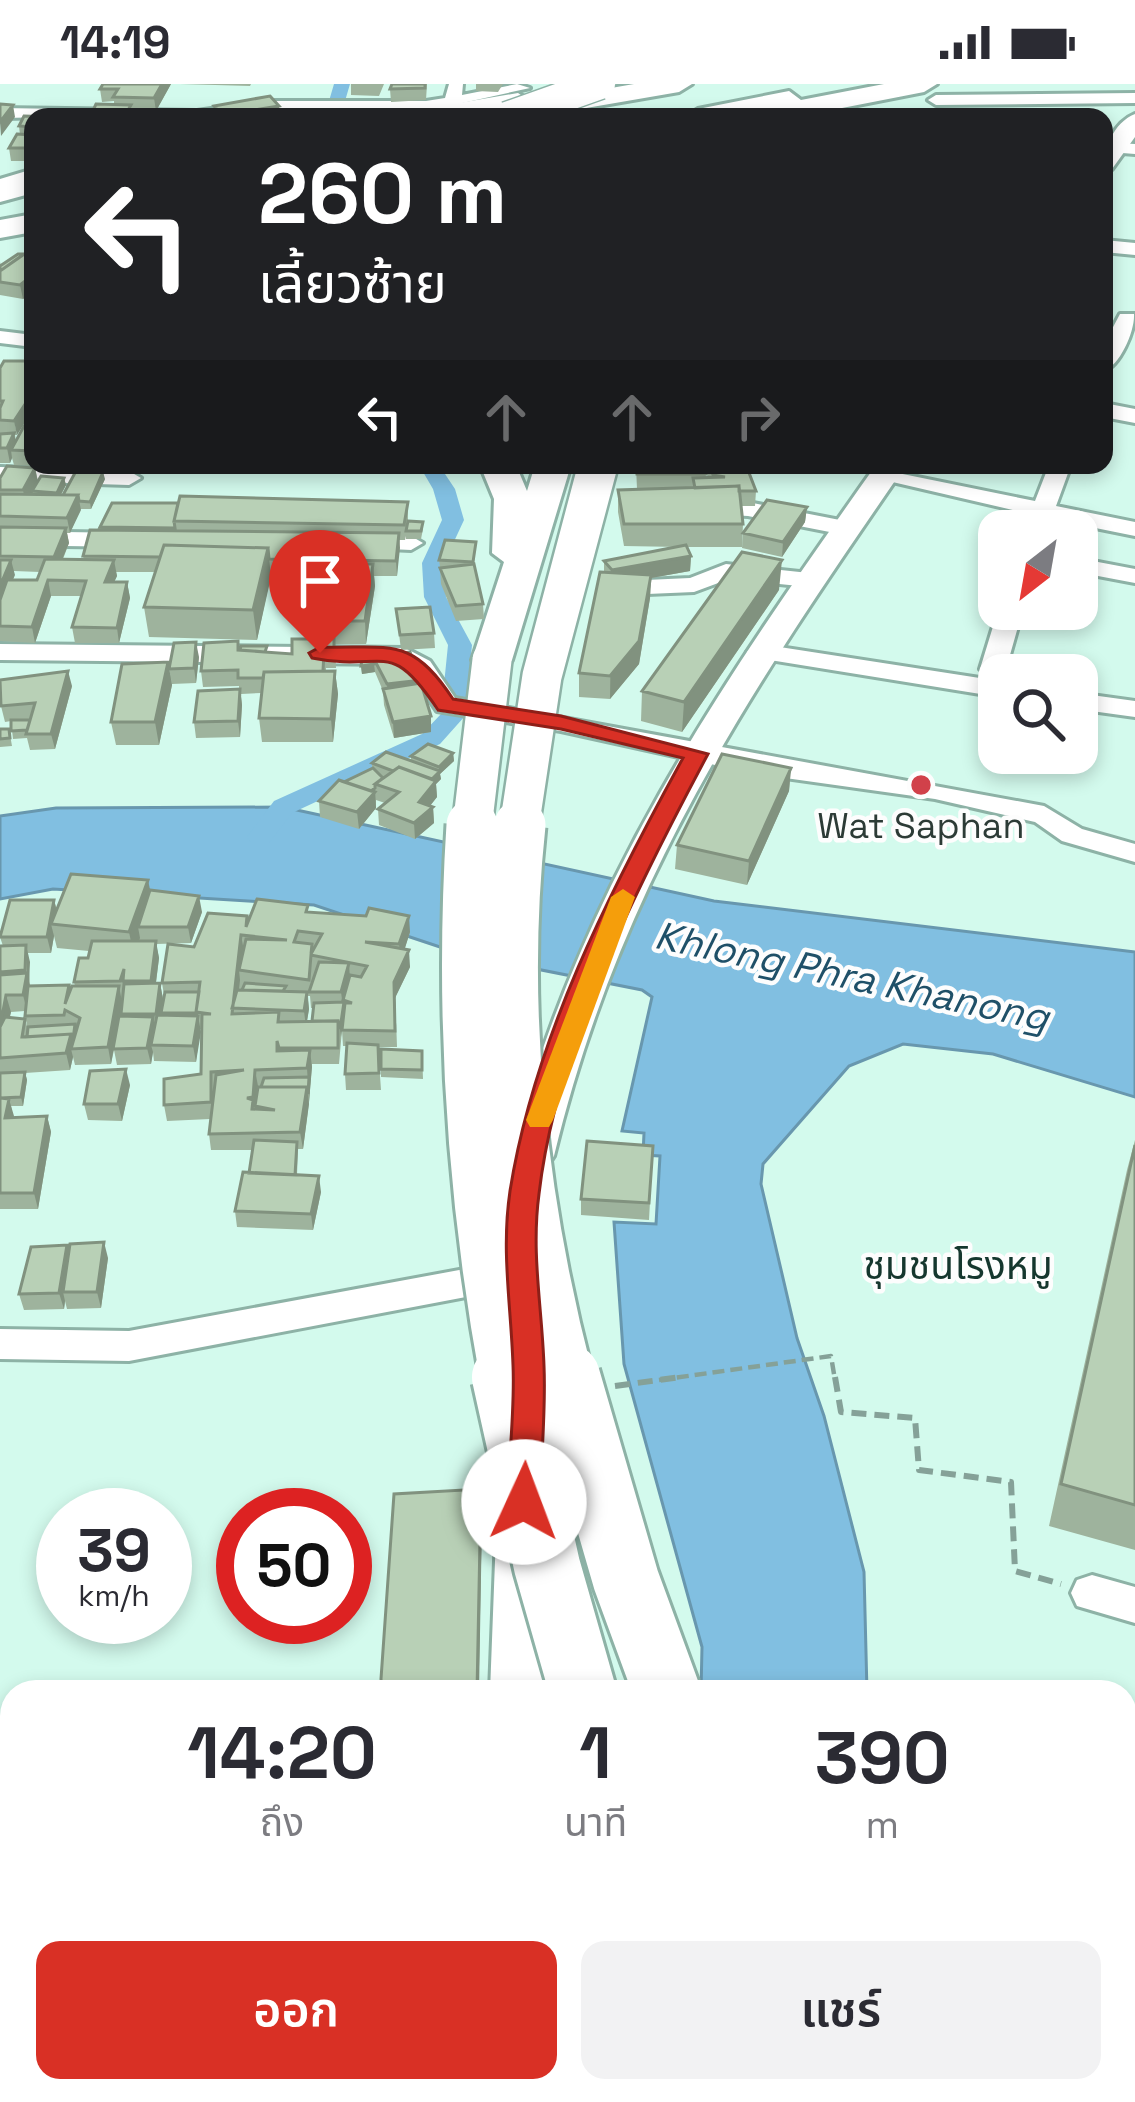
<!DOCTYPE html>
<html lang="th">
<head>
<meta charset="utf-8">
<style>
  :root { --surface:#fff; --page:#f2f2f3; --text:#2b2b33; --muted:#7c7c81; --accent:#d93025 }
  body { margin:0; font-family:"Space Grotesk","Noto Sans Thai",sans-serif; background:var(--page); color:var(--text); height:100vh; display:flex; flex-direction:column; font-size:45px; white-space:nowrap }
  * { box-sizing:border-box; margin:0 }
  p { font-size:39px; color:var(--muted) }
  .icon { flex:none; width:66px; height:66px; fill:none; stroke:currentColor; stroke-width:2; stroke-linecap:round; stroke-linejoin:round }
  .map { position:relative; flex:1; overflow:hidden }
  .side { position:absolute; left:0px; top:1596px; width:1137px; height:423px; display:flex; flex-direction:column; background:var(--surface); border-radius:36px 36px 0 0; box-shadow:0 6px 18px #0003 }
  .side>* { flex:none }
  .banner { position:absolute; left:24px; top:24px; width:1089px; height:366px; border-radius:24px; box-shadow:0 6px 18px #0003; background:#202124; color:#fff; overflow:hidden }
  .needle { width:78px; rotate:211deg }
  .controls { position:absolute; left:978px; top:426px; display:grid; gap:24px }
  .controls a { display:grid; place-items:center; width:120px; height:120px; border-radius:24px; background:var(--surface); box-shadow:0 6px 18px #0003; font-size:60px }
  .speed { position:absolute; left:36px; top:1404px; display:flex; gap:24px; font-size:60px; font-weight:700; text-align:center }
  .speed>* { display:grid; place-content:center; width:156px; height:156px; border-radius:50%; background:var(--surface); box-shadow:0 6px 18px #0003; line-height:1 }
  .speed small { font-size:30px; font-weight:400 }
  .speed .limit { border:18px solid #d22; background:#fff; color:#111 }
  .pin { position:absolute; display:grid; place-items:center; width:102px; height:102px; color:#fff; margin:-123px -51px; border-radius:50% 50% 50% 0; rotate:-45deg; box-shadow:0 0 12px #0007 }
  .pin .icon { rotate:45deg }
  .me { position:absolute; width:132px; margin:-66px; rotate:2deg; stroke-linejoin:round; filter:drop-shadow(0 0 9px #0008) }
  .turn { display:flex; align-items:center; gap:42px; height:252px; padding:0 36px; font-size:54px }
  .turn .icon { width:156px; height:156px; stroke-width:2.5 }
  .turn b { display:block; font-size:84px; line-height:102px }
  .lanes { display:flex; align-items:center; height:114px; padding:0 36px; background:#0003; justify-content:center; gap:60px; direction:ltr }
  .lanes .off { opacity:.35 }
  .eta { display:flex; justify-content:space-evenly; align-items:center; height:204px; text-align:center }
  .eta b { font-size:72px; font-weight:600; line-height:84px }
  .cta { display:flex; gap:24px; margin-top:auto; padding:24px 36px }
  .cta a { flex:1; height:138px; border-radius:24px; background:var(--accent); color:#fff; font-size:48px; font-weight:600; line-height:138px; text-align:center }
  .cta a+a { background:var(--page); color:var(--text) }
  .status { display:flex; justify-content:space-between; align-items:center; height:84px; padding:0 60px; background:var(--surface); direction:ltr }
  .status svg { height:33px; fill:currentColor }
  .map>svg:first-child { display:block }
</style>
</head>
<body>
<div class="status"><b>14:19</b><svg viewBox="0 0 49 12"><path d="M0 12V9h3v3zM5 12V6h3v6zM10 12V3h3v9zM15 12V0h3v12zM26 1h20v11H26zM47 4h2v5h-2z"/></svg></div>
<div class="map">
<svg width="1135" height="2018" viewBox="0 0 1135 2018">
  <rect width="100%" height="100%" fill="#d3faed"/>
  <path fill="#81bfe1" stroke="#6897ae" stroke-width="3" d="M283,723L714,817L1135,868V1013L993,970L903,960L849,982L763,1080L761,1100L797,1254L824,1332L864,1488L867,1608H701L702,1563L624,1280L614,1138L656,1140L660,1072L643,1071L644,1049L622,1047L652,913L642,906L461,870L314,821L53,805L0,815V732L56,724Z
    M784,2007H1025L1031,2018H787Z"/>
  <g fill="none" stroke-linecap="round" stroke-linejoin="round">
    <path fill="#81bfe1" fill-rule="evenodd" d="M334,0H350L345,17L350,33H334L329,17Z
      M419,381H439L455,405L464,436L444,479L446,513L472,561L465,632L440,660L292,729L269,759H251L247,753L274,717L422,650L441,630L448,561L424,513L422,479L442,436L433,405Z"/>
    <g stroke="#8db2a6" stroke-width="6">
      <path id="minor" d="M463,0L462,11L517,0L530,4L426,27L0,34V24L197,27L268,17H426L445,14L449,0Z
        M1135,9V19L936,21L928,16L936,11Z
        M1116,59L1135,60V70L1110,68L1107,64Z
        M33,85V96L0,106V95Z
        M1104,156L1135,159V171L1104,168Z
        M1120,230H1134C1135,247 1120,281 1104,287V260Z
        M0,247L33,251V263L0,259Z
        M1104,319L1135,325V339L1104,333Z
        M1049,381H1071L1056,422L1135,438V452L1051,435L1047,447H1023L1030,430L871,393L883,386L1035,417Z
        M0,383L129,387L141,394L129,401L0,397Z
        M699,417L748,418L845,437L857,444L845,451L748,432L691,429L687,424Z
        M0,447L130,449L142,456L130,463L0,461Z
        M356,451L411,452L423,459L411,466L347,463V453Z
        M1077,474L1135,485V499L1077,488Z
        M726,480L809,489L821,496L809,503L729,495L694,508L624,511L612,504L624,497L690,494Z
        M999,523L1023,525L1006,585L993,593L980,585Z
        M0,560L405,564L430,577L455,614L1044,722L1082,745L1135,760V778L1062,757L1035,738L935,715L756,690L561,647L437,627L411,588L399,580L0,576Z
        M760,560L999,597V613L751,573L747,568Z
        M1077,609L1135,617V633L1077,625Z
        M508,1177L521,1181L526,1191L521,1201L508,1205L129,1277L0,1275V1245L129,1247Z
        M1092,1491L1135,1503V1539L1077,1522L1071,1509L1077,1496Z"/>
    </g>
    <g stroke="#8db2a6" stroke-width="6">
      <path id="major" d="M1135,30V53L1112,85L1104,87C1104,64 1113,39 1135,30Z
        M876,381H906C749,608 620,800 554,1072L547,1083L532,1088L517,1083L510,1072C582,800 716,607 876,381Z
        M522,1123L538,1128L544,1140L551,1300V1323L544,1337L527,1343L510,1337L503,1323C504,1273 484,1169 506,1128Z
        M522,1429L540,1435L548,1451L544,1608H490L496,1451L504,1435Z
        M605,2007H667L671,2018H609Z"/>
    </g>
    <g stroke="#8db2a6" stroke-width="6">
      <path id="highway" d="M634,0H692L679,8L534,33H411L424,25L518,9L531,18Z
        M884,0H937L924,8L796,33H685L698,25L789,7L801,16Z
        M33,93V109L0,118V100Z
        M33,130V148L0,154V136Z
        M480,381H516L527,407L535,381H571L512,576L506,585H478L472,576L504,478L492,469L494,415Z
        M711,2007H789L793,2018H716Z
        M806,2007H884L888,2018H811Z"/>
    </g>
    <path stroke="#85a198" stroke-width="4.5" stroke-dasharray="12 6" stroke-linecap="butt" d="M659,1296L831,1272L835,1296"/>
    <path stroke="#85a198" stroke-width="6" stroke-dasharray="15 8" stroke-linecap="butt" d="M835,1293L841,1328L915,1334L919,1386L1011,1398L1015,1487L1061,1500
      M615,1302L681,1293"/>
    <use href="#minor" fill="#fff" fill-rule="evenodd"/>
    <use href="#major" fill="#fff" fill-rule="evenodd"/>
    <use href="#highway" fill="#fff" fill-rule="evenodd"/>
    <g stroke="#8db2a6" stroke-width="33" stroke-linecap="butt">
      <path id="highway-bridge-far3" d="M507,33L600,0"/>
    </g>
    <g stroke="#8db2a6" stroke-width="44" stroke-linecap="butt">
      <path id="highway-bridge-far2" d="M472,744L492,576
        M519,744L542,592L598,381"/>
    </g>
    <g stroke="#8db2a6" stroke-width="57" stroke-linecap="butt">
      <path id="highway-bridge-far1" d="M472,741C460,928 472,1112 506,1296
        M520,741C500,925 521,1117 568,1296"/>
    </g>
    <g stroke="#8db2a6" stroke-width="72" stroke-linecap="butt">
      <path id="highway-bridge" d="M505,1293L547,1482L583,1608
        M567,1293L626,1496L667,1608"/>
    </g>
    <use href="#highway-bridge-far3" stroke="#fff" stroke-width="30"/>
    <use href="#highway-bridge-far2" stroke="#fff" stroke-width="39"/>
    <use href="#highway-bridge-far1" stroke="#fff" stroke-width="51"/>
    <use href="#highway-bridge" stroke="#fff" stroke-width="66"/>
  </g>
  <path fill="#9eb39d" fill-rule="evenodd" d="M171,0L156,27L132,26L133,33H90L114,21V17L102,18L100,5Z
    M180,0H251L250,2Z
    M351,0H384L379,12L351,11Z
    M392,0H427L426,16L391,18L390,5Z
    M476,0H503L498,8L476,7Z
    M33,33V77H11L9,64L20,51L19,42Z
    M33,164V207L23,215L0,211V178L1,182Z
    M4,277L17,351H15L16,358L33,343V381H76L74,384L14,381L12,374L10,379H0V284Z
    M630,381H704L706,393H708L705,381H746L756,407L755,422H741L743,440L742,463H686L691,472L690,487L651,494L650,514L639,580L610,615L579,613V589L604,488V477L680,463L624,462L618,428V406L637,405L636,382Z
    M35,384L38,397L64,394L66,401L61,411L105,395L91,425H80L70,449H67L69,459L63,475L84,476L83,472L101,446L100,443L408,418V437L423,445L421,455H406V452L405,456H399L397,492H374L375,502L366,560H335L336,584H326V587H335L338,610L333,658H262L259,634L261,609L241,610L242,621L240,653L196,654L194,638L239,605V602L203,603L201,587L239,566L267,562V568L292,570L320,555L318,537L327,491L271,490L257,556L149,553L144,523L155,488H116L117,492L114,498H127L130,514L119,559H75L72,543L81,512H51L35,559L0,557V393ZM14,487L40,488L37,496H13Z
    M807,423L805,438L782,473L742,464L743,449Z
    M476,458L474,480L483,520L484,535L456,537L441,500L440,484H445L440,483L439,476Z
    M779,506L682,648L641,637L642,607Z
    M396,525L434,549L435,564L401,566Z
    M393,571L423,605L431,648L394,654L384,621L383,607L375,588L362,590L361,582Z
    M199,573L196,599L172,600L169,585Z
    M168,578L172,601L159,661H116L111,638Z
    M72,602L55,665L30,666L27,654L13,655L11,637L5,638L1,622Z
    M0,645H9L12,662L0,663Z
    M453,669L454,677L440,690L441,695L436,700L437,713L430,722L433,723L434,739L415,755L379,741L378,725L385,719L376,716V712V724L359,745L320,733L319,717L344,698L372,685V679L411,677V672Z
    M791,684L789,707L747,801L675,785L677,761Z
    M150,806L202,828L191,859L156,860L159,874L156,899H160L163,915L164,911L162,899L194,863L247,832L248,838L309,828L410,848L404,866L410,883L395,914L397,963H378L381,1006H346L345,990L347,962H343L342,946L339,980H312L309,1018L303,1065H298L297,1091L321,1108L313,1146L237,1143L235,1127L249,1089L252,1066H211L209,1050L210,1035L167,1037L164,1021L201,990V945H200L196,978L154,977L153,968L151,980L117,981L114,966L111,980L75,981L73,973L70,986L25,989L27,996L23,1022H11L13,1033L47,1032L51,1048L38,1125H0V862H3L0,853L54,816L57,826ZM54,852L57,864L89,867L88,874L74,898L75,902L70,907L30,902L28,869H51ZM308,912H310L311,924H314L312,937H307L309,925ZM25,927V932L28,946L25,935L9,934L11,928Z
    M381,965L422,967L423,995L381,993Z
    M130,1001L122,1037L88,1036L84,1020Z
    M1135,1056V1466L1049,1442L1127,1086Z
    M653,1062L649,1136L581,1131V1115Z
    M67,1161L69,1167L108,1174L101,1224L67,1225L65,1217L64,1225L24,1226L19,1210Z
    M467,2007H579L583,2018H472Z"/>
  <path fill="#81927f" d="M162,0H171L156,27L154,14Z
    M13,21L15,33L1,52L0,38Z
    M279,22L280,33H223L222,31Z
    M33,191V207L23,215L20,201Z
    M33,308V326L17,351L14,337Z
    M14,349L17,364L11,366L12,374L10,379L7,364Z
    M35,384L38,399L26,421L23,406Z
    M103,388L105,395L91,425L90,418Z
    M64,394L66,401L58,416L57,409Z
    M78,411L81,426L70,449L67,434Z
    M807,423L805,438L782,473L783,458Z
    M66,444L69,459L57,488L54,473Z
    M399,449L400,464L397,492L396,477Z
    M268,464L271,493L257,556L253,526Z
    M691,472L690,487L651,494L650,514L639,580L610,615L612,486Z
    M11,476L15,491L0,526V502Z
    M114,476L117,492L107,513L105,498Z
    M782,476L779,506L682,648L684,618Z
    M373,480L375,502L366,560L365,537Z
    M48,496L51,512L35,559L32,543Z
    M127,498L130,514L119,559L117,544Z
    M196,558L199,573L196,599L194,584Z
    M168,578L172,601L159,661L155,638Z
    M374,580L375,588L362,590L361,582Z
    M68,587L72,602L55,665L51,650Z
    M335,587L338,610L333,658L331,635Z
    M422,596L423,611L388,616L387,600Z
    M240,605L242,621L240,653L238,637Z
    M431,632V648L394,654L393,638Z
    M453,669L454,677L440,690L441,695L436,700L437,713L421,733L433,723L434,739L415,755L414,739L419,718L428,700L439,688V683Z
    M791,684L789,707L747,801L749,777Z
    M375,704L376,724L359,745L357,728L365,711Z
    M148,796L153,820L138,843L140,854L134,872L129,848Z
    M199,812L202,828L191,859L188,843Z
    M54,816L58,832L51,840L54,852L51,869L47,853Z
    M409,832L410,848L401,877L399,860Z
    M241,851L244,867L239,886L240,896L237,924H232Z
    M156,857L159,874L154,913L151,897Z
    M26,861L30,878L29,898L31,906L27,927L23,911L27,893Z
    M409,866L410,883L395,914L397,963L394,898Z
    M349,879L350,896L343,916L344,928L341,953L340,945L343,923L341,908Z
    M160,899L163,915L159,946L156,930Z
    M119,902L122,918L111,980L108,963Z
    M307,908L309,925L306,943L304,927Z
    M6,911L11,928L4,960L0,943Z
    M198,932L201,948L196,978L193,962Z
    M153,933L156,949L151,961L153,968L151,980L147,964Z
    M75,940L77,948L71,965L73,973L70,986L66,969Z
    M310,966L312,983L309,1018L307,984Z
    M126,985L130,1001L122,1037L118,1020Z
    M255,986L258,1002L256,1030L253,1013Z
    M25,988L27,996L23,1022L21,1013Z
    M307,1003L309,1020L303,1065L300,1048Z
    M9,1015L14,1032L10,1050L5,1034Z
    M47,1032L51,1048L38,1125L34,1109Z
    M319,1092L321,1108L313,1146L311,1130Z
    M104,1158L108,1174L101,1224L97,1208Z
    M67,1161L72,1177L63,1208L65,1217L64,1225L59,1209Z
    M481,1405L482,1435L479,1608H477Z"/>
  <path fill="#b8d0b6" stroke="#81927f" stroke-width="3" fill-rule="evenodd" d="M103,0H162L154,14L113,13L118,5H100Z
    M392,0H425V4L390,5Z
    M270,12L279,22L222,31L214,22Z
    M0,20L13,21L0,38Z
    M96,20L131,21L124,33H90Z
    M24,32L51,33H33V43L19,42Z
    M17,50L33,51V64H9Z
    M33,164V191L20,201L0,198V187Z
    M18,170H24L0,187V182Z
    M4,277H33V308L14,337L0,336V324L3,317H0V284Z
    M24,342L33,343V367L11,366Z
    M14,349L7,364H0V350Z
    M637,381H704L706,390H637Z
    M710,381H746L756,407H739V402L695,404L693,394L725,393L713,391Z
    M7,382L35,384L23,406H0V394Z
    M76,387L103,388L90,418L79,417L78,411H63Z
    M41,392L64,394L57,409L32,407Z
    M739,402L743,440H624L618,406Z
    M0,410L78,411L67,434L0,432Z
    M180,412L408,418L404,441L174,437Z
    M767,416L807,423L783,458L743,449Z
    M112,419H178L174,437L175,444L100,443Z
    M408,437L423,438L421,447H406Z
    M0,443L66,444L54,473L0,472Z
    M90,446L399,449L396,477L269,475L268,464L164,461L160,473L83,472Z
    M445,456L476,458L473,478L439,476Z
    M164,461L268,464L253,526L144,523Z
    M686,461L691,472L612,486L604,477Z
    M742,468L782,476L684,618L642,607Z
    M45,475L114,476L105,498H127L117,544L72,543L86,497L48,496L32,543L0,542V516L7,496H37Z
    M0,476H11L0,502Z
    M329,480H373L365,537H318Z
    M474,480L483,520L456,522L440,484Z
    M600,488L651,491L639,557L610,592L579,589Z
    M430,523L434,549L400,551L396,525Z
    M292,555H334V569L324,568L323,587L264,588L263,594H238V586L201,587L204,559L238,557V566L292,570Z
    M196,558L194,584L169,585L174,559Z
    M241,562H267L265,568L240,566Z
    M363,566L393,567V571L374,575V580L361,582Z
    M410,568L422,596L387,600L374,575Z
    M168,578L155,638H111L122,580Z
    M68,587L51,650H26L35,619L1,622L0,596Z
    M335,587L331,635L259,634L264,588Z
    M421,599L431,632L393,638L383,605Z
    M240,605L238,637L194,638L198,607Z
    M11,636H30L27,646L11,647Z
    M0,645H9L10,654L0,655Z
    M428,660L453,669L439,683L411,672Z
    M386,668L440,687L432,695L399,683L393,687L372,679Z
    M722,670L791,684L749,777L677,761Z
    M399,683L436,697L419,718L433,723L414,739L378,725L399,708L375,700Z
    M373,684L383,694L375,700V704L371,707L344,698Z
    M339,696L375,708L357,728L319,717Z
    M71,790L148,796L129,848L51,840Z
    M150,806L199,812L188,843H138Z
    M257,815L308,821L306,828L366,832L369,824L409,832L399,860L365,858L409,866L394,898L395,947L342,946L345,919H352L343,916L350,891L361,893L367,882L311,871L309,896L239,886L246,855L287,856L241,851L232,930L279,928L278,938L338,937V964H279L277,957V967L310,966L307,984L255,986L253,1013L247,1014L253,1016L252,1025L275,1026L255,1022L258,1003H307L300,1048L209,1050L216,991L244,986L211,988V1018L164,1021V995L201,990L202,930H211L196,928L200,898L162,899L168,860L194,863L208,829L247,832L246,843ZM298,847L322,850L311,870L312,860L294,858Z
    M10,816H54L47,853H0Z
    M92,857H156L151,897H123L124,885L120,897L74,898L79,874H88Z
    M26,861L25,886L0,888V862Z
    M319,878L349,879L341,908H309Z
    M27,889L23,911H6L0,943V891Z
    M160,899L156,930H121L124,900Z
    M245,899L286,902L283,907L242,906Z
    M69,901L65,920L72,902H119L108,963L71,965L80,934L65,926L64,931L25,932L28,902Z
    M237,906L307,908L304,927L232,924Z
    M165,908H199L196,928L198,929H161Z
    M344,918L340,945L338,937H312L314,919Z
    M157,931L198,932L193,962L151,961Z
    M119,932L153,933L147,964L113,965Z
    M5,933L25,935L22,953L71,950L66,969L0,974V943Z
    M75,940L73,956L71,950L27,953L28,943Z
    M347,959L378,961L379,989L345,990Z
    M381,965L422,967V986L381,985Z
    M126,985L118,1020H84L90,987Z
    M25,988L21,1013L0,1014V989Z
    M309,993L308,1010L307,1003H261L264,994Z
    M0,1014L9,1015L5,1034L47,1032L34,1109H0Z
    M254,1056L297,1058L295,1091L249,1089Z
    M587,1057L653,1062L649,1119L581,1115Z
    M1135,1061V1421L1061,1400Z
    M243,1088L319,1092L311,1130L235,1127Z
    M104,1158L97,1208H63L70,1160Z
    M67,1161L59,1209L19,1210L31,1163Z
    M481,1405L477,1608H382L381,1595L394,1410Z
    M475,2007H579L583,2018H480Z"/>
  <path fill="#d93025" stroke="#8d1f18" stroke-width="3" d="M320,563C391,565 411,551 453,615L561,632L708,670C638,801 556,961 539,1110C531,1169 542,1223 544,1282C546,1327 541,1373 540,1418L535,1428H512L507,1418C509,1373 515,1326 513,1281C511,1221 501,1167 510,1107C534,955 610,807 683,674L561,645L438,626C388,551 386,589 312,574L309,569Z"/>
  <path fill="#f59e0b" d="M623,805L635,813L553,1036L549,1043H530L526,1036L611,813Z"/>
  <circle fill="#d1414a" stroke="#fdfdfd" stroke-width="4.5" cx="921" cy="701" r="12"/>
  <g text-anchor="middle" dominant-baseline="central" stroke-width="9" stroke-linejoin="round" paint-order="stroke">
    <g font-size="36" fill="#2c3b36" stroke="#fdfdfd">
      <text x="921" y="742">Wat Saphan</text>
    </g>
    <g font-size="39" font-style="italic" fill="#1f5068" stroke="#fdfdfd">
      <text transform="translate(852 892) rotate(12)">Khlong Phra Khanong</text>
    </g>
    <g font-size="39" fill="#15372e" stroke="#fdfdfd">
      <text x="958" y="1181">ชุมชนโรงหมู</text>
    </g>
  </g>
</svg>
<div class="controls">
<a><svg class="needle" viewBox="-14 -14 28 28"><path d="M0-13l5 13h-10z" fill="#e53935"/><path d="M0 13l5-13h-10z" fill="#7c7c81"/></svg></a>
<a><svg class="icon" aria-label="search" viewBox="0 0 24 24"><circle cx="10" cy="10" r="6"/><path d="M15 15l6 6"/></svg></a>
</div>
<div class="speed"><div>39<small>km/h</small></div><div class="limit">50</div></div>
<div class="pin" style="left:320px;top:569px;background:#d93025"><svg class="icon" aria-label="arrive" viewBox="0 0 24 24"><path d="M6 21V4h12l-3 4 3 4H6"/></svg></div>
<svg class="me" style="left:524px;top:1418px" viewBox="-20 -20 40 40"><circle r="19" fill="#fff"/><path d="M0-13L10 11 0 6-10 11z" fill="#d93025"/></svg>
<div class="banner">
<div class="turn"><svg class="icon" aria-label="left" viewBox="0 0 24 24"><path d="M17 20v-9H6M10 6l-5 5 5 5"/></svg><div><b>260 m</b>เลี้ยวซ้าย</div></div>
<div class="lanes"><svg class="icon" aria-label="left" viewBox="0 0 24 24"><path d="M17 20v-9H6M10 6l-5 5 5 5"/></svg><svg class="icon off" aria-label="ahead" viewBox="0 0 24 24"><path d="M12 20V5M6 11l6-6 6 6"/></svg><svg class="icon off" aria-label="ahead" viewBox="0 0 24 24"><path d="M12 20V5M6 11l6-6 6 6"/></svg><svg class="icon off" aria-label="right" viewBox="0 0 24 24"><path d="M7 20v-9h11M14 6l5 5-5 5"/></svg></div>
</div>
<section class="side">
<div class="eta">
<div><b>14:20</b><p>ถึง</p></div>
<div><b>1</b><p>นาที</p></div>
<div><b>390</b><p>m</p></div>
</div>
<div class="cta"><a>ออก</a><a>แชร์</a></div>
</section>
</div>
</body>
</html>
